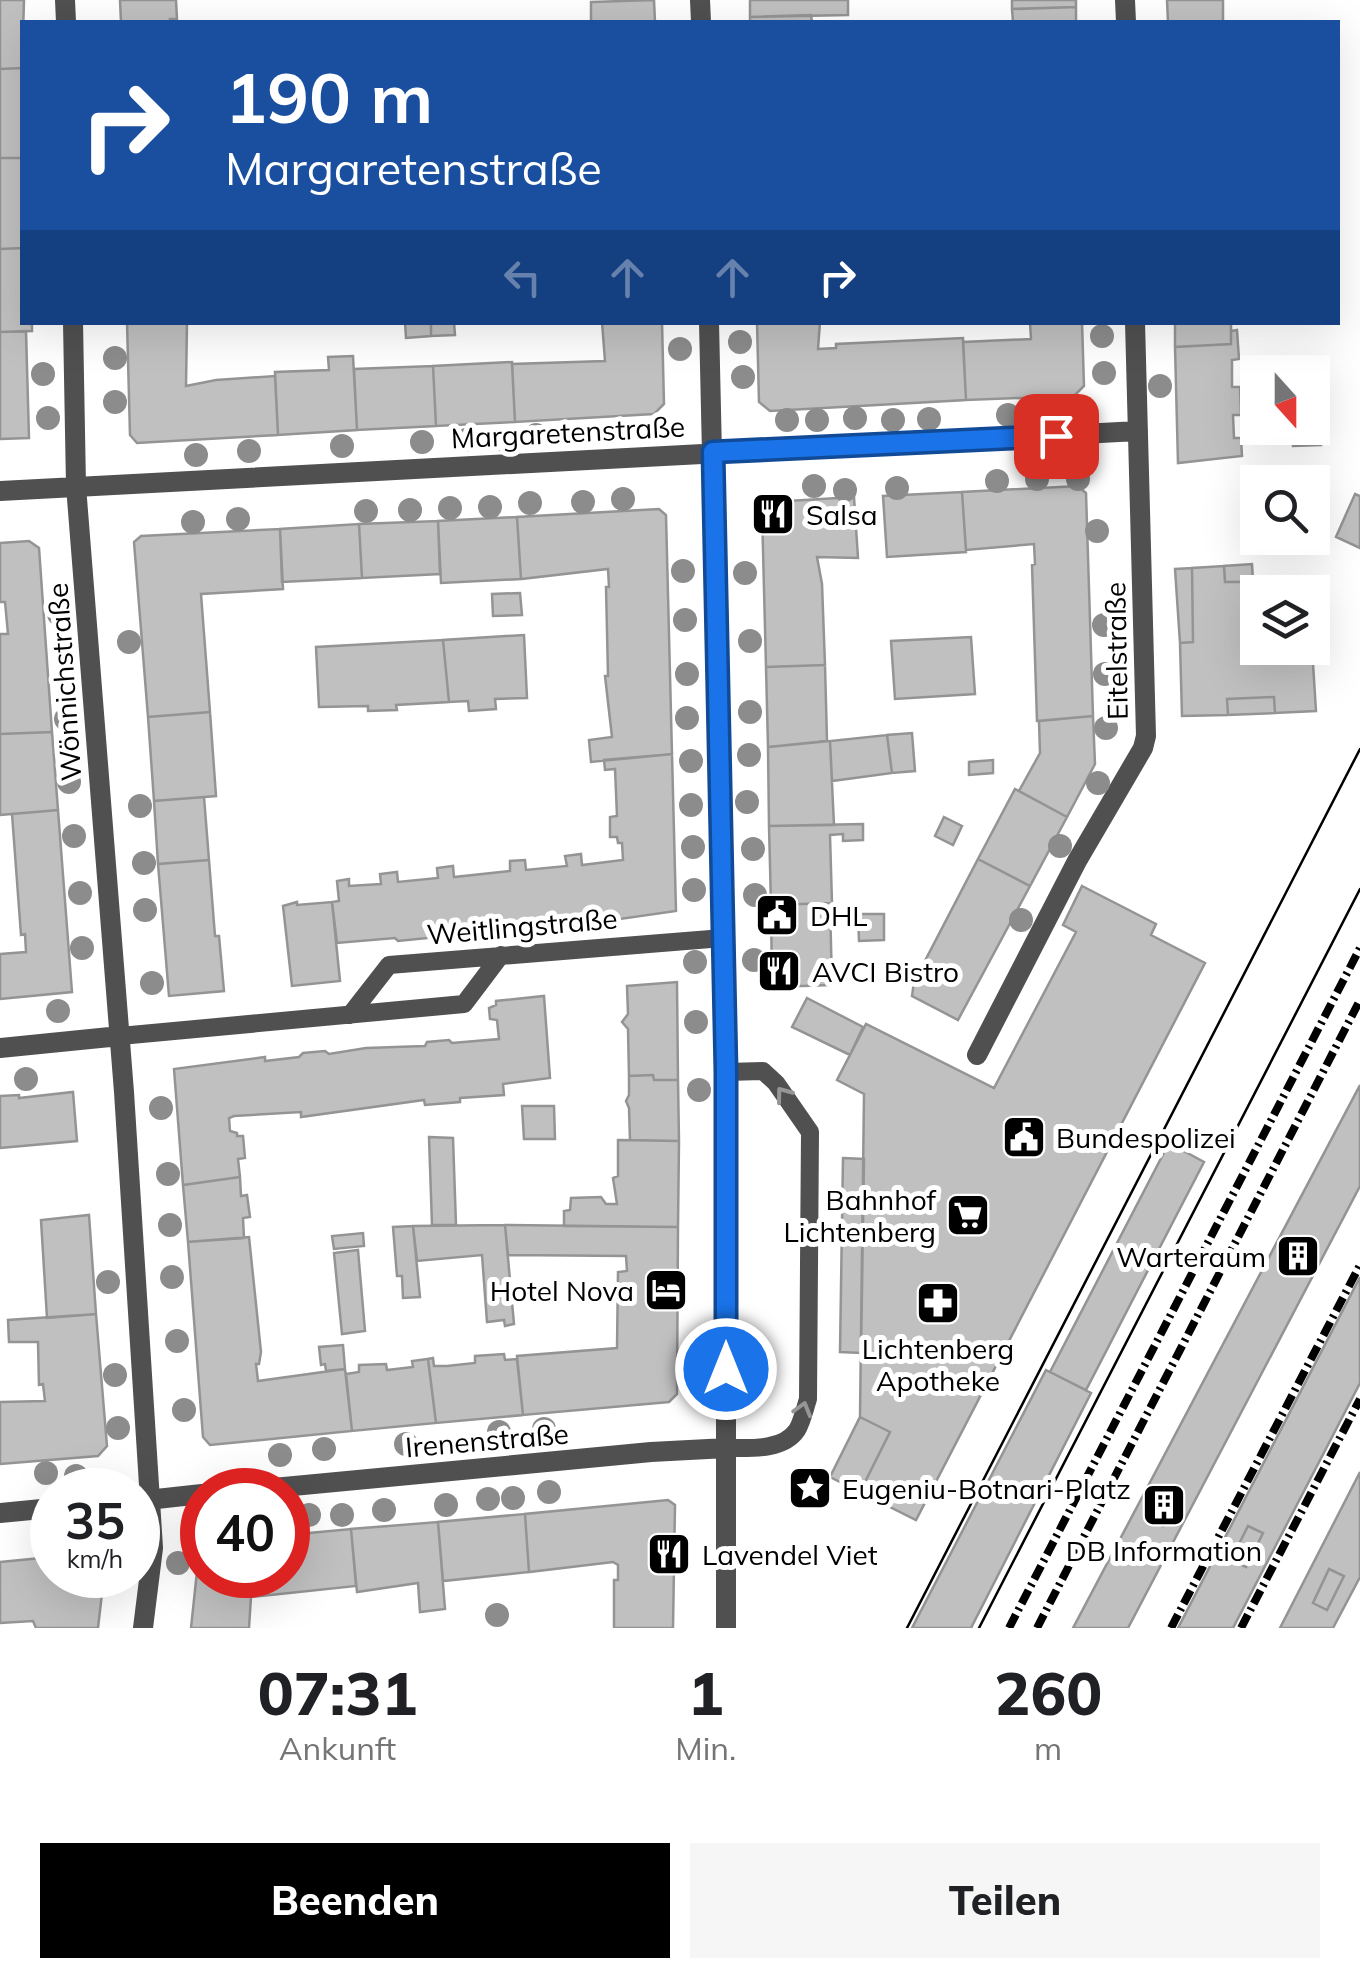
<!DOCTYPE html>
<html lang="de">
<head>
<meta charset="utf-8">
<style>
  :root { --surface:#fff; --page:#f6f6f6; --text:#202124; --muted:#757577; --accent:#000 }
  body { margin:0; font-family:Mulish,sans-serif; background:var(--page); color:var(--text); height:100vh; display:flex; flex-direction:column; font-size:38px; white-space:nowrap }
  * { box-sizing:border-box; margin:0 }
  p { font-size:32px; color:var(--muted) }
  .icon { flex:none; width:55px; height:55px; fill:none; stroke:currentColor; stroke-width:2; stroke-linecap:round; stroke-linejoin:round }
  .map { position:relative; height:1628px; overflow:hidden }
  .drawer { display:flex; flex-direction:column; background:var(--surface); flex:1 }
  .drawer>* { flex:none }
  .banner { position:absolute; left:20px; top:20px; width:1320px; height:305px; border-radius:0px; box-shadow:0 10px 40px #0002; background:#1a4fa0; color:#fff; overflow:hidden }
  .needle { width:65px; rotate:159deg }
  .controls { position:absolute; left:1240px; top:355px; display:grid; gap:20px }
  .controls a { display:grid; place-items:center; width:90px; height:90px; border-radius:0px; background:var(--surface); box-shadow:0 10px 40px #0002; font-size:50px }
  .speed { position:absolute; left:30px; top:1468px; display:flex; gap:20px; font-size:50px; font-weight:700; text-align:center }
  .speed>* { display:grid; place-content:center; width:130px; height:130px; border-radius:50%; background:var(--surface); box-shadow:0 10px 40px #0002; line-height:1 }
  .speed small { font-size:25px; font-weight:400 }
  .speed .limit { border:15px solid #d22; background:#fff; color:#111 }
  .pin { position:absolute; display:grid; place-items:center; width:85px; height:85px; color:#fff; margin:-42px; border-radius:20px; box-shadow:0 5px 15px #0006 }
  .me { position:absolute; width:110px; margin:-55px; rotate:0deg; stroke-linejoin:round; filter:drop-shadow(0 0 8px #0008) }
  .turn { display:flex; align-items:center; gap:35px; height:210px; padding:0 40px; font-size:45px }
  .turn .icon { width:130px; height:130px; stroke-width:2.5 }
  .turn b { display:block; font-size:70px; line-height:85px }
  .lanes { display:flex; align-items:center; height:95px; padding:0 40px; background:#0003; justify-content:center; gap:50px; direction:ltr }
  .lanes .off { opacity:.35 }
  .eta { display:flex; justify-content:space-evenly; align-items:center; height:170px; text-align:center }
  .eta b { font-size:60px; font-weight:800; line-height:70px }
  .primary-button { display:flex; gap:20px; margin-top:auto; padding:20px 40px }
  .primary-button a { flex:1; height:115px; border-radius:0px; background:var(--accent); color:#fff; font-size:40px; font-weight:800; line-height:115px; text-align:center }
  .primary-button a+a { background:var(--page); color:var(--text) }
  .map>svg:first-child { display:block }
</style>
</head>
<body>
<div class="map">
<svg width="1360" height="1628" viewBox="0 0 1360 1628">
  <rect width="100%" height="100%" fill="#fff"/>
  <path fill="#c0c0c0" stroke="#949494" stroke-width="2.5" d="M0,0H24L22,68L0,69Z
    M120,0H176L177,19H170V22H121Z
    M654,0L655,22H591V2Z
    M750,0H848V15L750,17Z
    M1012,0H1076V7L1012,9Z
    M1167,0H1223V22H1168Z
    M1076,7V22H1013L1012,9Z
    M811,15L812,22H750V17Z
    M22,68V158H0V69Z
    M0,158H22V248L0,249Z
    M22,248V322H32V331L0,332V249Z
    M127,322H187L186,386L216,380L275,376L278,435L137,443L130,435Z
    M405,322H431V336L406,338Z
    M431,322H454L455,335L431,336Z
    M602,322H662L664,404L654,414L515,422L512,364L605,361Z
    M820,322L818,349L836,348V344L963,338L966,400L770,411L759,402L757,322Z
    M1030,322H1082L1084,386L1074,396L966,400L963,342L1031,339Z
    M1175,322H1231V344L1175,347Z
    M1237,330L1239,359L1232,360V387H1240L1241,415H1233L1234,438H1241L1242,456L1178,463L1175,347L1231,344V331Z
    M26,331L29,438L0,439V332Z
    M353,356L357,430L278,435L275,372L329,370L328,357Z
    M512,362L515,422L436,426L433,366Z
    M433,366L436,426L357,430L354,369Z
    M1312,393H1321V445L1293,446L1292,428H1312Z
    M1078,486L1086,493L1093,716L1037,721L1032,565L1035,564L1034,544L966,550L962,492Z
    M962,492L966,552L887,557L883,496Z
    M1355,494L1360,496V548L1336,537Z
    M854,497L858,558L817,557L822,584L825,665L766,667L762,511L771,502Z
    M659,509L666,515L672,754L591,762L589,740L612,737L605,676H608L606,587H609L608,569L521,579L517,517Z
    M517,517L521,579L441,583L438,521Z
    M438,521L440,574L362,578L359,524Z
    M359,524L362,578L282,582L280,529Z
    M280,529L283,589L201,594L210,712L148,717L134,542L141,536Z
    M29,541L39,548L52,732L0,734V634H8L5,602H0V543Z
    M1252,564L1253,582H1225L1224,566Z
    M1224,566L1225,582L1309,581V592H1258V648H1312L1316,711L1275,713L1274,697L1227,699L1228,715L1182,716L1180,643L1193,642L1192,568Z
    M1192,568L1193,642L1180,643L1175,569Z
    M520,593L522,615L493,616L492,594Z
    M524,635L527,698L495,699L496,709L469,711L468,701L449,702L443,640Z
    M971,637L975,694L895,699L891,641Z
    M443,640L449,702L396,705L397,710L368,711V706L319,707L316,647Z
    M825,665L827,741L768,747L766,667Z
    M1274,697L1275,713L1228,715L1227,699Z
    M210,712L216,796L154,801L148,717Z
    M1093,716L1095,764L1067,817L1019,791L1040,753L1039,721Z
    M52,732L58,810L0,815V734Z
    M912,733L915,771L892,773L887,735Z
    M887,735L892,773L832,781L830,741Z
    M830,741L834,825L769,826L768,747Z
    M672,754L676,911L613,920L611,918L581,920L577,923L398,941L395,938L337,943L332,902L339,901L337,881L349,879V886L381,884L380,874L397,872L398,882L438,878L437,868L453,866L454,877L510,871V861L525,860L526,870L567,866L565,856L581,854L582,865L623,860L622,843H618L617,837H610V817L617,816L615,769L605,770L604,760Z
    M993,760V773L969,775V762Z
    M1015,789L1067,817L1030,886L978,859Z
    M204,797L209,860L158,864L154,801Z
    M58,810L72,992L0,999V954L26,952L25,934L21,935L12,814Z
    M944,817L962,826L953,845L935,836Z
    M863,824V840L843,841V834L830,835L832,903L771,905L769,826Z
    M978,859L1030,886L958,1020L912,996L914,982Z
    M209,860L215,936H219L224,991L169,996L158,864Z
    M1082,886L1156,924L1151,935L1205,963L916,1520L860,1492L890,1432L860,1417L864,1094L837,1080L866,1024L994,1088L1076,932L1063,925Z
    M297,902V905L332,902L340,981L292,986L283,906Z
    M830,903L832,985L772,987L771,905Z
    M858,914H884V940L859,941Z
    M677,982L678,1080H654L653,1075L629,1076L628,1029L622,1022L628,1014L627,986Z
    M544,996L550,1078L503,1084L504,1095L460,1098V1102L425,1105L424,1100L301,1117V1112L234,1116L229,1118L230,1131L237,1133V1136H243L245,1158L238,1159L240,1177L183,1185L174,1069L265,1057V1061L299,1057L303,1053L325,1051L329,1054L366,1048L425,1046L427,1042L449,1040L452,1043L499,1039L497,1020L490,1019L489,1008L496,1005V1001Z
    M807,998L863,1027L850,1055L792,1027Z
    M653,1075L654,1080H678L679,1141L630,1140L629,1108L626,1101L629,1095V1076Z
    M1360,1085V1186L1128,1628H1073Z
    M73,1092L77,1141L0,1148V1096L19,1095V1098Z
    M522,1106H554L555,1139H524Z
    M429,1137L453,1138L456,1225H432Z
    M618,1140L679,1141L678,1227L564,1226V1211L570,1210L571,1198L601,1197L606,1204H617L613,1178L618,1176Z
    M1169,1143L1204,1162L1086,1390L1050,1372Z
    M843,1158L864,1159L861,1353L840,1352Z
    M240,1177L241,1196L247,1195L250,1217L243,1218L244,1238L188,1242L183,1185Z
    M89,1215L96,1314L47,1318L41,1220Z
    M505,1225L678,1227L677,1394L669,1402L523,1415L517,1356L617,1348L618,1272L627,1271L626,1256L508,1255Z
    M505,1225L514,1324L505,1326L504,1320L487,1322L482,1255L417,1261L413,1226Z
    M413,1226L420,1297L403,1298L402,1276H397L393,1227Z
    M363,1233L364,1246L334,1249L332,1236Z
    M1297,1236L1315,1244L1298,1276L1281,1267Z
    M249,1237L261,1352L259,1364H256L258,1381L345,1369L352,1431L210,1445L203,1437L188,1242Z
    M358,1250L365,1331L342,1334L334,1253Z
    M1360,1277V1383L1233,1628H1178Z
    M96,1314L107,1446L98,1456L0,1464V1402L45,1401L43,1384L39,1385L38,1342H9L8,1320Z
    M343,1345L345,1369L326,1371L325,1364L321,1365L319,1347Z
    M504,1354L505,1360L517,1359L523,1415L436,1423L428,1359L433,1358L434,1366H447L475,1363V1356Z
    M428,1359L436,1423L352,1431L346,1374L359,1372V1365L386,1364L387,1370L413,1367L412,1361Z
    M1046,1370L1091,1393L971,1628H912Z
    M860,1417L890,1432L860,1492L830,1477Z
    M1360,1472V1577L1333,1628H1280Z
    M1166,1485L1180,1492L1163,1526L1148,1518Z
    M668,1500L675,1505L673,1628H614V1580H618V1565L613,1562L529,1572L525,1514Z
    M525,1514L529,1572L443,1581L438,1522Z
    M438,1522L445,1609L420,1612L418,1583L357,1592L351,1529Z
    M1248,1526L1263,1533L1246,1567L1231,1560Z
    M351,1529L356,1586L251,1597L249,1628H191L200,1543L202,1575H288V1535Z
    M52,1557V1575L104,1576L98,1628H36L33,1621L0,1623V1562Z
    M1329,1569L1344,1576L1327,1610L1313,1603Z"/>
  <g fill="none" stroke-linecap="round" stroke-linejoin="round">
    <path stroke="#505050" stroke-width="18" d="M350,1015L389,965L723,938
      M120,1036L464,1004L501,955
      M726,1072L763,1071L776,1083L810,1132L808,1399C805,1408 802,1422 797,1430C783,1451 749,1448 727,1448"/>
    <path stroke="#505050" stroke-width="20" d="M65,0L66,22
      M1125,0L1126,22
      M73,322L76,486L124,1092L153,1548L143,1628
      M0,491L1138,431
      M0,1048L120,1036
      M977,1055L1077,861L1143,748L1146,736L1135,322"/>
    <path stroke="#505050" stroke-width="20" d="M700,0L701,22
      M709,322L726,1072V1628
      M252,1490L651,1452L727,1448
      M138,1501L202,1494
      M0,1513L52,1508"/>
    <path stroke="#000" stroke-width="2.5" d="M907,1628L1360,749
      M979,1628L1360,889"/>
    <path stroke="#000" stroke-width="8" stroke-dasharray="15 5 2.5 5" stroke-linecap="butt" d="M1009,1628L1360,948
      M1037,1628L1360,1000
      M1171,1628L1360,1265
      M1241,1628L1360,1399"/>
  </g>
  <g fill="#8c8c8c">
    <circle cx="1102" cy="336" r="12"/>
    <circle cx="740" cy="342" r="12"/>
    <circle cx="680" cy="349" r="12"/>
    <circle cx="115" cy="358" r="12"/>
    <circle cx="1104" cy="373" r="12"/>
    <circle cx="43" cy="374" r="12"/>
    <circle cx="743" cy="377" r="12"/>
    <circle cx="1160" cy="386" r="12"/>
    <circle cx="115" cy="402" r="12"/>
    <circle cx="1080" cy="412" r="12"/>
    <circle cx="1008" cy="415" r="12"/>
    <circle cx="48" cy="418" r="12"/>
    <circle cx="855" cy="418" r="12"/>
    <circle cx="929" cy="419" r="12"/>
    <circle cx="787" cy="420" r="12"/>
    <circle cx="817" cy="420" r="12"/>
    <circle cx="893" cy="420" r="12"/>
    <circle cx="536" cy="435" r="12"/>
    <circle cx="466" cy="440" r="12"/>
    <circle cx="504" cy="440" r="12"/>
    <circle cx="422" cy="442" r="12"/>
    <circle cx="342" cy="446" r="12"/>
    <circle cx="249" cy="451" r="12"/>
    <circle cx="196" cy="455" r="12"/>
    <circle cx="1037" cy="479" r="12"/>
    <circle cx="1078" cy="479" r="12"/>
    <circle cx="997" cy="481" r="12"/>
    <circle cx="814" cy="486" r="12"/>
    <circle cx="897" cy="488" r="12"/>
    <circle cx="845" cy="490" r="12"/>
    <circle cx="623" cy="499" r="12"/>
    <circle cx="583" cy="502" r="12"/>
    <circle cx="530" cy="503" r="12"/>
    <circle cx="490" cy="507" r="12"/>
    <circle cx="450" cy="508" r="12"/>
    <circle cx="410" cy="510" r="12"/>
    <circle cx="366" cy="511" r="12"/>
    <circle cx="238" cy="519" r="12"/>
    <circle cx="193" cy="522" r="12"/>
    <circle cx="1097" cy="531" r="12"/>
    <circle cx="683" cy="571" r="12"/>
    <circle cx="745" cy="573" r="12"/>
    <circle cx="59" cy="614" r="12"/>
    <circle cx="685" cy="620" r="12"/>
    <circle cx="1104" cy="625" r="12"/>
    <circle cx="750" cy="641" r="12"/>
    <circle cx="129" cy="642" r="12"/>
    <circle cx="687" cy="674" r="12"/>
    <circle cx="1105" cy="674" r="12"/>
    <circle cx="750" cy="712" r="12"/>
    <circle cx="687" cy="718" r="12"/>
    <circle cx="66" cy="719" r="12"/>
    <circle cx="1106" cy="728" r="12"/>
    <circle cx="749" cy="755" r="12"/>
    <circle cx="691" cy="761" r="12"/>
    <circle cx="69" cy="782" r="12"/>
    <circle cx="1098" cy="783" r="12"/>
    <circle cx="747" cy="802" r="12"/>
    <circle cx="691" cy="805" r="12"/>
    <circle cx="140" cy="806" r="12"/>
    <circle cx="74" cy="836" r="12"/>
    <circle cx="1060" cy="846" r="12"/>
    <circle cx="693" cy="847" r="12"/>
    <circle cx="753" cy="849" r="12"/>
    <circle cx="144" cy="863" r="12"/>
    <circle cx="694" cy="890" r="12"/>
    <circle cx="80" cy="893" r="12"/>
    <circle cx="755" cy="895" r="12"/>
    <circle cx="145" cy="910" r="12"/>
    <circle cx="1021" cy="920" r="12"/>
    <circle cx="82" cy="948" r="12"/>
    <circle cx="754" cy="960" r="12"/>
    <circle cx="695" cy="962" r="12"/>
    <circle cx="152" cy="983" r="12"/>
    <circle cx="58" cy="1011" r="12"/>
    <circle cx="696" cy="1022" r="12"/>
    <circle cx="26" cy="1079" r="12"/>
    <circle cx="699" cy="1090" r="12"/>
    <circle cx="161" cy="1108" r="12"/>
    <circle cx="168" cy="1174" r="12"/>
    <circle cx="170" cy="1225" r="12"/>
    <circle cx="172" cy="1277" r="12"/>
    <circle cx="108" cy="1282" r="12"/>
    <circle cx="177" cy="1341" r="12"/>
    <circle cx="115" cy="1375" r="12"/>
    <circle cx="184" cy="1410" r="12"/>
    <circle cx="118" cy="1428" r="12"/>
    <circle cx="544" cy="1429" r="12"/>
    <circle cx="499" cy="1432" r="12"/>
    <circle cx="406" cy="1444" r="12"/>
    <circle cx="324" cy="1449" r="12"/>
    <circle cx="280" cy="1455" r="12"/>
    <circle cx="46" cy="1473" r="12"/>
    <circle cx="76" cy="1476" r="12"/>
    <circle cx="549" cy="1492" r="12"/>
    <circle cx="513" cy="1498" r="12"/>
    <circle cx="488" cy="1499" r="12"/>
    <circle cx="446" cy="1505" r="12"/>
    <circle cx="384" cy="1510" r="12"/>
    <circle cx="309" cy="1515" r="12"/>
    <circle cx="342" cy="1515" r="12"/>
    <circle cx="178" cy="1563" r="12"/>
    <circle cx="497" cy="1615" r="12"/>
  </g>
  <defs><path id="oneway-chevron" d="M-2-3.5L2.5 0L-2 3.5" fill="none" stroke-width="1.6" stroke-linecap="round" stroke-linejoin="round" transform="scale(2.5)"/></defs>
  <g stroke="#969696">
    <use href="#oneway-chevron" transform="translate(783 1094) rotate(-127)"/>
    <use href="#oneway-chevron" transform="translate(803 1409) rotate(-74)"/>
  </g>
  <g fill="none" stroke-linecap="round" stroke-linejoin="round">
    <g stroke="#114b97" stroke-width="25">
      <path id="route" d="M726,1369V1072L713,452L1056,436"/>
    </g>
    <use href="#route" stroke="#1a73e8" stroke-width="18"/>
  </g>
  <defs>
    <g id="restaurant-square" transform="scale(2.25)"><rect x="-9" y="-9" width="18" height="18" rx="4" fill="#000" stroke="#fff"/><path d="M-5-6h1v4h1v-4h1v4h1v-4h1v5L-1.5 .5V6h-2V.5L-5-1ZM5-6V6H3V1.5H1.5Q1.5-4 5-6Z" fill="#fff"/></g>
    <g id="civic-square" transform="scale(2.25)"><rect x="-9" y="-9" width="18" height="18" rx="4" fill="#000" stroke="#fff"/><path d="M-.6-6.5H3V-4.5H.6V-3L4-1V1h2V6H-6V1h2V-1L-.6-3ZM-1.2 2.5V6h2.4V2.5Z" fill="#fff"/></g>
    <g id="supermarket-square" transform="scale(2.25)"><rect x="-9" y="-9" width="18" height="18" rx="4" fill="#000" stroke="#fff"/><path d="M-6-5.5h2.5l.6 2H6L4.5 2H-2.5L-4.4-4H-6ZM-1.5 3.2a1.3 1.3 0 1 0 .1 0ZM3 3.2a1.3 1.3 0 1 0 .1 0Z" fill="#fff"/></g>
    <g id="building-square" transform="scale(2.25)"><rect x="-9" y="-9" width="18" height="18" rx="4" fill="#000" stroke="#fff"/><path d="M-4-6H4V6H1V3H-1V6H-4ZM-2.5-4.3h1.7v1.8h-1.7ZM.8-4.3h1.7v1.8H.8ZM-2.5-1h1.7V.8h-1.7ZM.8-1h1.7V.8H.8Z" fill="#fff"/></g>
    <g id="hotel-square" transform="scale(2.25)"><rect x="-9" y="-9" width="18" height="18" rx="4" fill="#000" stroke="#fff"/><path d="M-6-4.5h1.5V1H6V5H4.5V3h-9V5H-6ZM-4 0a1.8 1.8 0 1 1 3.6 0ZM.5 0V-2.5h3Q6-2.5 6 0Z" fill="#fff"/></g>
    <g id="pharmacy-square" transform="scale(2.25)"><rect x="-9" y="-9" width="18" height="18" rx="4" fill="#000" stroke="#fff"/><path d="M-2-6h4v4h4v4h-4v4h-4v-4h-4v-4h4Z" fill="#fff"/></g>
    <g id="sight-square" transform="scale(2.25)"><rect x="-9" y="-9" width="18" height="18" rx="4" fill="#000" stroke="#fff"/><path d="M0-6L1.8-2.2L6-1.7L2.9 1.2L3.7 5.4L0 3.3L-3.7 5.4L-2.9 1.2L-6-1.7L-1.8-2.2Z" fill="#fff"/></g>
  </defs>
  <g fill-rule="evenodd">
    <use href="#restaurant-square" x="773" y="514"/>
    <use href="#civic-square" x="777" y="915"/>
    <use href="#restaurant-square" x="779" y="971"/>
    <use href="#civic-square" x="1024" y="1137"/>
    <use href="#supermarket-square" x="968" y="1215"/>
    <use href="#building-square" x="1298" y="1256"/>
    <use href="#hotel-square" x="666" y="1290"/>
    <use href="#pharmacy-square" x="938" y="1303"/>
    <use href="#sight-square" x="810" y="1488"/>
    <use href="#building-square" x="1164" y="1505"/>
    <use href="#restaurant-square" x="669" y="1554"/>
  </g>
  <g text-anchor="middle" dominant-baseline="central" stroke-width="10" stroke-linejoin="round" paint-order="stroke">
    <g font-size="28" fill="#000" stroke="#fff">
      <text transform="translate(568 432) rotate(-3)">Margaretenstraße</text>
      <text transform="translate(1116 651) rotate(-91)">Eitelstraße</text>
      <text transform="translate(64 682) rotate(-94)">Wönnichstraße</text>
      <text transform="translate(522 926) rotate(-5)">Weitlingstraße</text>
      <text transform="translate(487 1440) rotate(-5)">Irenenstraße</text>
    </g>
    <g font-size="28" fill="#000" stroke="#fff" text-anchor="start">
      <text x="806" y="514">Salsa</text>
      <text x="810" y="915">DHL</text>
      <text x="812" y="971">AVCI Bistro</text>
      <text x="1056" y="1137">Bundespolizei</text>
      <text x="936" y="1199" text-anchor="end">Bahnhof<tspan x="936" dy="32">Lichtenberg</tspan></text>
      <text x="1266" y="1256" text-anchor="end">Warteraum</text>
      <text x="634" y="1290" text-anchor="end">Hotel Nova</text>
      <text x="938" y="1348" text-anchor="middle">Lichtenberg<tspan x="938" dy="32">Apotheke</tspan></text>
      <text x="842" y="1488">Eugeniu-Botnari-Platz</text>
      <text x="1164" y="1550" text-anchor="middle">DB Information</text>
      <text x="702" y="1554">Lavendel Viet</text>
    </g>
  </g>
</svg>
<div class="controls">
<a><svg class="needle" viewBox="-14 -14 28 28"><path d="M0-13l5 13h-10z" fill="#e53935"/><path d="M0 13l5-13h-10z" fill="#757577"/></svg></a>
<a><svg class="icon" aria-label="search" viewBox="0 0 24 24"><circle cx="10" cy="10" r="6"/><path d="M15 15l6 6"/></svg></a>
<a><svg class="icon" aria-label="layers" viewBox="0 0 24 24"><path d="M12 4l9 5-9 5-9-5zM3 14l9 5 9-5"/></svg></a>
</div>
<div class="speed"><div>35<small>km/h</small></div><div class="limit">40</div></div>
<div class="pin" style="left:1056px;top:436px;background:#d93025"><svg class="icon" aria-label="arrive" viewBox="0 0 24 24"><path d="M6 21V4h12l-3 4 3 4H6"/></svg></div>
<svg class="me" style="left:726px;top:1369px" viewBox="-20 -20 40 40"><circle r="17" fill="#1a73e8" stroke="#fff" stroke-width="3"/><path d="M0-11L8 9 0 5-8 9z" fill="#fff"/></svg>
<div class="banner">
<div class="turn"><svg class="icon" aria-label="right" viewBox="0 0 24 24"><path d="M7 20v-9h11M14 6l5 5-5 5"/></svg><div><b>190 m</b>Margaretenstraße</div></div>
<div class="lanes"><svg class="icon off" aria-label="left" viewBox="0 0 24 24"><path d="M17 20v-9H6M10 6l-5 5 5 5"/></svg><svg class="icon off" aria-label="ahead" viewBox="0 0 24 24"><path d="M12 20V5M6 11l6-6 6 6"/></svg><svg class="icon off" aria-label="ahead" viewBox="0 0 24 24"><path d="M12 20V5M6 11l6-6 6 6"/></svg><svg class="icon" aria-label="right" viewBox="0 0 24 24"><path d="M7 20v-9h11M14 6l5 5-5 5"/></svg></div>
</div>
</div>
<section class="drawer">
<div class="eta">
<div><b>07:31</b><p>Ankunft</p></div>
<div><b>1</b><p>Min.</p></div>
<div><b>260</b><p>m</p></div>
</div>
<div class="primary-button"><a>Beenden</a><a>Teilen</a></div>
</section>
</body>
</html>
